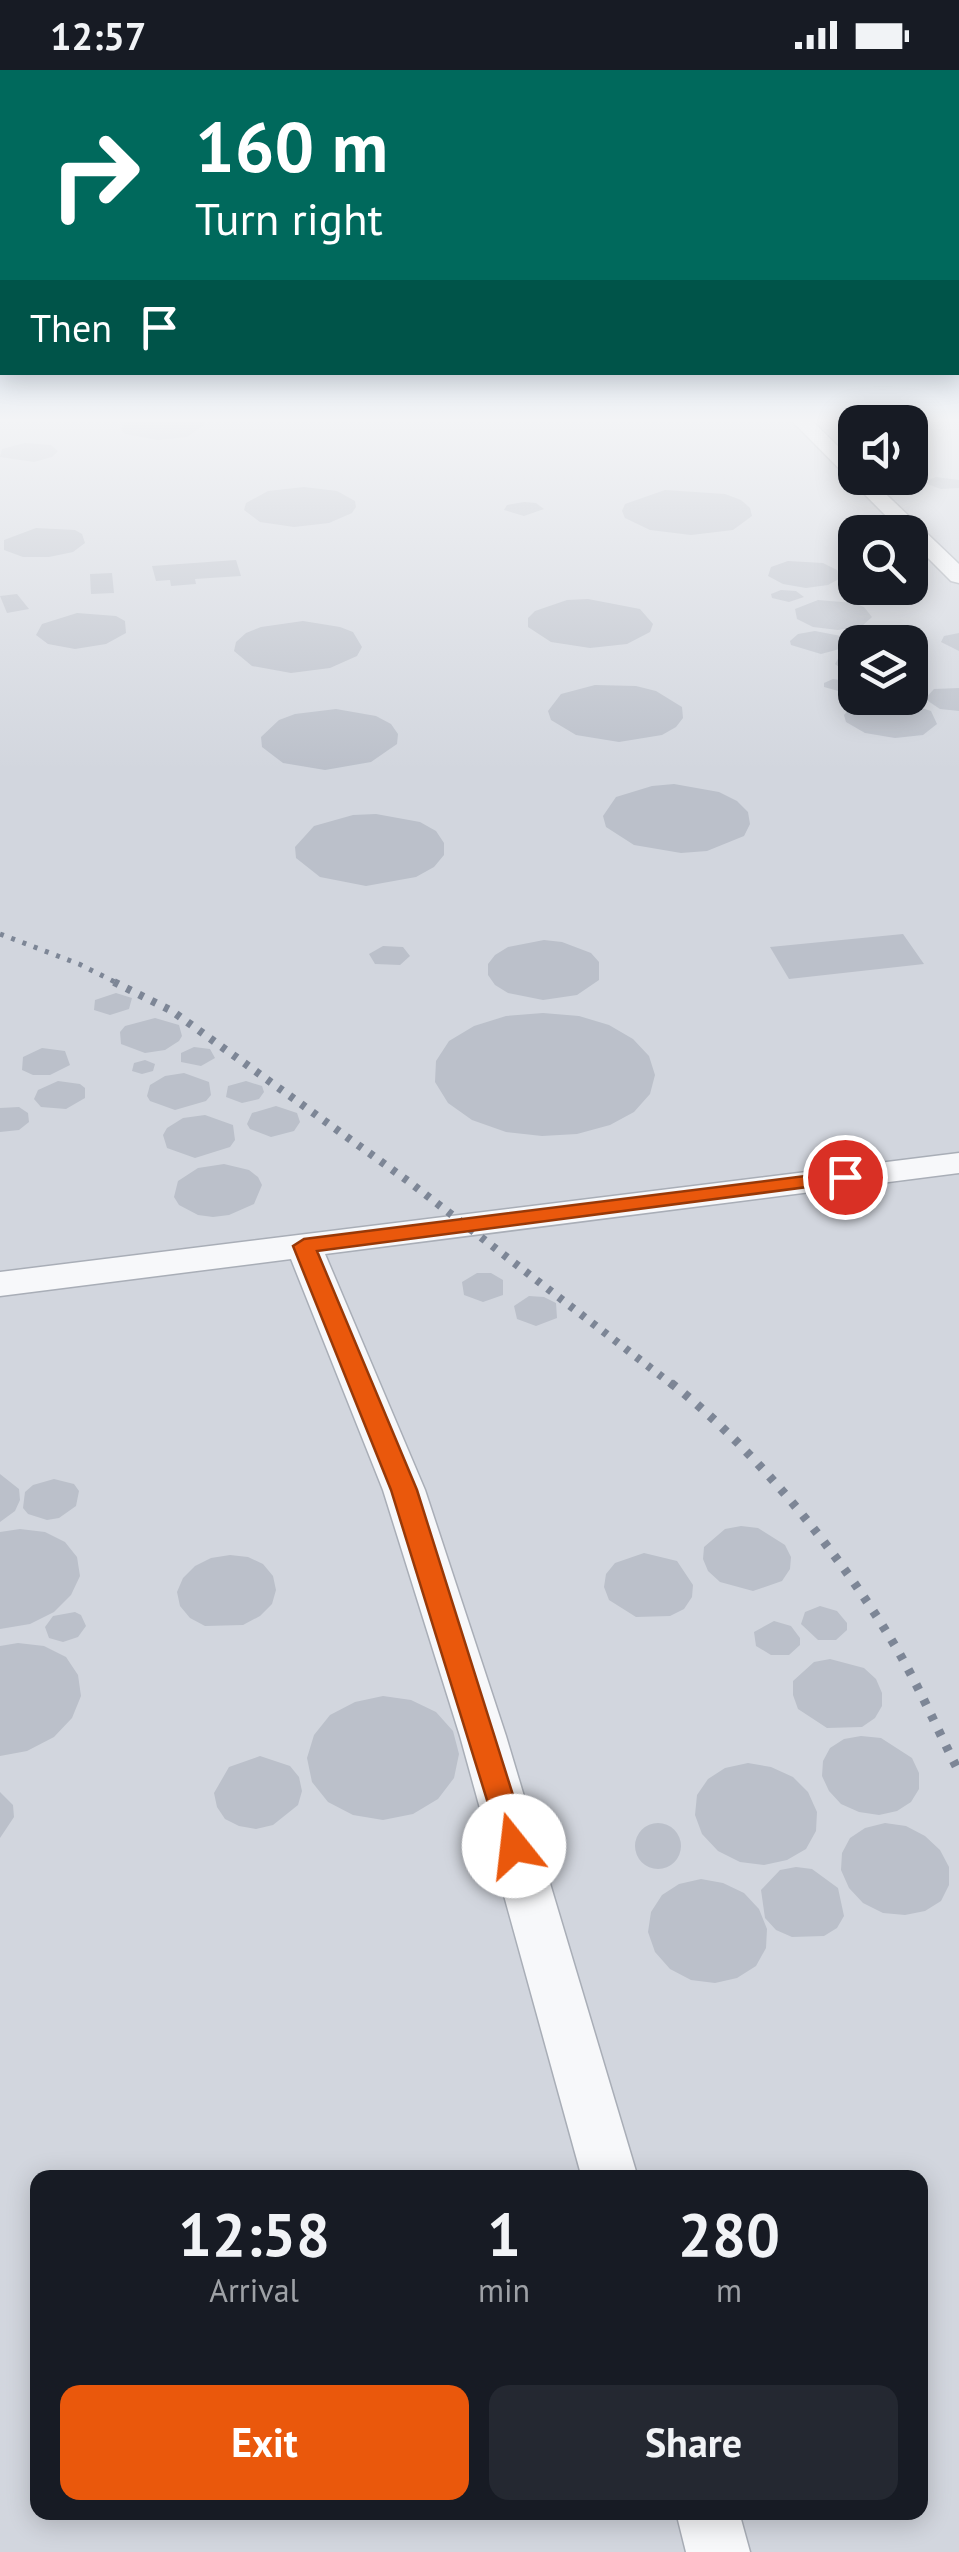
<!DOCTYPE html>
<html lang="en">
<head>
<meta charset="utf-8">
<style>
  :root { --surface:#171b24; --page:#242831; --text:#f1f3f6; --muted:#9ea1a6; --accent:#ea580c }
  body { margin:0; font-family:"PT Sans",sans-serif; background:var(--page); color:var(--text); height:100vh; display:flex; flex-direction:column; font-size:38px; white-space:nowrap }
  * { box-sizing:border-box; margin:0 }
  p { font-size:32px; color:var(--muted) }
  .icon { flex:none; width:55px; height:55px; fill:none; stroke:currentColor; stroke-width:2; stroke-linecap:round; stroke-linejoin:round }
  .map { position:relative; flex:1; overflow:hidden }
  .details { position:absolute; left:30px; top:2100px; width:898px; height:350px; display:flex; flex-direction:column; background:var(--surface); border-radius:20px; box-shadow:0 5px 25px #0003 }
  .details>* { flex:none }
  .guide { position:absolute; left:0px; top:0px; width:960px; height:305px; box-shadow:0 5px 25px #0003; background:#00695c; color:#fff; overflow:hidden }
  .tools { position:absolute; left:838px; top:335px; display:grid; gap:20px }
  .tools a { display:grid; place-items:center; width:90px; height:90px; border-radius:20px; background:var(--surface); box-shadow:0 5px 25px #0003; font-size:50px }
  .pin { position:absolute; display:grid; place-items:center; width:85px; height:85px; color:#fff; margin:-42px; border:5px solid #fff; border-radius:50%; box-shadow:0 2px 10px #0007 }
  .me { position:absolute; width:110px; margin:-55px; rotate:344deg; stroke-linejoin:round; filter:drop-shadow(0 0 8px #0008) }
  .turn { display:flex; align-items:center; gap:35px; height:210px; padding:0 30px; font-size:45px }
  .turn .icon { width:130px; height:130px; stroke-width:2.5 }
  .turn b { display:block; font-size:70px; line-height:85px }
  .then { display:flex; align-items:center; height:95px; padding:0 30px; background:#0003; gap:20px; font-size:38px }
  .eta { display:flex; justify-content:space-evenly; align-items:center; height:170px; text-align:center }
  .eta b { font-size:60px; font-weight:700; line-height:70px }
  .button { display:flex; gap:20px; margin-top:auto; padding:20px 30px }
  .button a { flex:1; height:115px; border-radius:20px; background:var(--accent); color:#fff; font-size:40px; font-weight:700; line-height:115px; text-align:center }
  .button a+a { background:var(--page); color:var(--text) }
  .status { display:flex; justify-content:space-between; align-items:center; height:70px; padding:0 50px; background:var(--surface); direction:ltr }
  .status svg { height:28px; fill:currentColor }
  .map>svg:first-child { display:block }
</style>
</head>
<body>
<div class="status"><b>12:57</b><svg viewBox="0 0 49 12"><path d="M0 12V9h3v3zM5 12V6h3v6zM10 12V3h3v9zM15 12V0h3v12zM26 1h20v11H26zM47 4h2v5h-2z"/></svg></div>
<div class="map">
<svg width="959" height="2482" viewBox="0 0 959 2482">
  <rect width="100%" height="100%" fill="#e4e7ec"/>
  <path fill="#d2d6de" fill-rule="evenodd" d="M0,352H959V2482H0ZM855,352H910V408H855ZM855,462H910V518H855ZM855,572H910V628H855ZM38,2108H920V2442H38Z"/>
  <path fill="#bbc0ca" d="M124,352H204L205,354L187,367L158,370L125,364L121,360Z
    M25,373L51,375L58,381L52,387L34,392L0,387L2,379Z
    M936,407L959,410V418L941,419L927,414L928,410Z
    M304,417L337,421L355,431L356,437L352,443L329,453L294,457L260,452L244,440L246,433L268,421Z
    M665,420L725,424L741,430L750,438L752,446L733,460L691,465L650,460L625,448L622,441L625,434Z
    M524,432L536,433L544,439L524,446L504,440L507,435Z
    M36,458L75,460L82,464L85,473L73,482L49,487H23L4,480V470Z
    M236,490L241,506L195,509L196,514L171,516L170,510L156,511L152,496Z
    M788,491L823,493L837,500L839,509L828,515L806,518L783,514L768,506L771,497Z
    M112,503L114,523L91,524L90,504Z
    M781,520L796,521L804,527L789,532L772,528L771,524Z
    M17,524L29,539L7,543L0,526Z
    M588,529L640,539L653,554L650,562L627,574L590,578L551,572L528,557V548L535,541L567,530Z
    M818,530L854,533L864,537L872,547L862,556L838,560L813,557L797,549L795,539Z
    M77,543L116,546L125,551L126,563L106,574L75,579L48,574L36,565L42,554Z
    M303,551L340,557L353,562L362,577L357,586L330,598L291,603L252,596L234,581L236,572L246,563L261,557Z
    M815,561L841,566L847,577L821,584L791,575L790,571L798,564Z
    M959,563V581L941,572L944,566Z
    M855,580V609L835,594L840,585Z
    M833,609L853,612L855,619L842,622L824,617V613Z
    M595,615L636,616L656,621L682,637L683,648L676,657L662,665L619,672L576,665L551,650L548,641L561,624Z
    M959,618V641L940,639L925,629L934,619Z
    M894,629L931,641L937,654L923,665L895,668L865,663L846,652L844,645L854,634Z
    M336,639L376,646L391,654L398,664L397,674L371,692L325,700L283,693L262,677L261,667L279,650L295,644Z
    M674,714L719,722L737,731L748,742L750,754L744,766L707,781L681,783L634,775L606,757L603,746L616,727L652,716Z
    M376,744L420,752L436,761L444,773V785L434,797L416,807L366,816L320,807L296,788L295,777L314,756L353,745Z
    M903,864L924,894L789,909L770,877Z
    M544,870L562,872L591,883L599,892V910L577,925L543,930L508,923L495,915L488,905V894L495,885L508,877Z
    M383,876L403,877L410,886L400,895L375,894L369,884Z
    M116,923L132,928L129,939L110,945L94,940L95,930Z
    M543,943L579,946L609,955L633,969L649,986L655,1005L650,1024L634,1042L610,1055L577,1064L542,1066L506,1062L472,1050L448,1033L435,1012L436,991L449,971L474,956L506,946Z
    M155,948L179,955L182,966L179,971L165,980L145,983L121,974L120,962L125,956Z
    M194,977L210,979L215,988L201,996L181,992V983Z
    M42,978L65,981L70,995L50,1005H33L22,1000L23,987Z
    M145,990L155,994L153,1001L142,1004L132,1001L134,993Z
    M184,1003L209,1012L211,1025L206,1031L175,1040L150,1031L147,1026L150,1015L165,1006Z
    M58,1011L80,1014L85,1018V1028L66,1039L41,1037L34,1029L38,1020Z
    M246,1011L262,1016L264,1022L259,1029L242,1033L226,1027L228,1016Z
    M276,1036L297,1043L300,1052L294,1061L271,1067L250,1059L247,1054L252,1043Z
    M19,1037L28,1043L29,1052L19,1060L0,1062V1038Z
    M205,1045L233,1055L235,1070L230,1077L195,1088L167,1078L163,1065L167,1058L183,1048Z
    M224,1094L249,1100L258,1107L262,1115L254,1134L229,1145L213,1147L198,1145L179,1135L174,1127L178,1111L198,1098Z
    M477,1203H491L503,1210V1225L483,1232L464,1225L462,1212Z
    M529,1226L544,1227L556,1233L557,1248L536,1256L517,1249L514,1236Z
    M0,1404L19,1419L20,1430L15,1441L0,1452Z
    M54,1409L74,1414L79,1421L76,1436L59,1448L47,1450L28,1444L23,1438L25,1422L33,1415Z
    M741,1456L758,1458L785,1475L791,1487L790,1499L782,1511L753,1521L720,1512L708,1501L703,1489L704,1477L725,1459Z
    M20,1459L45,1462L65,1472L77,1487L80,1506L71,1525L54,1542L30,1554L0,1559V1462Z
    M644,1483L677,1491L693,1515L692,1527L684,1539L670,1546L636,1547L609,1530L604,1517L606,1504L615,1493Z
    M230,1485L248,1487L263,1494L273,1506L276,1520L272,1534L260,1546L243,1555L205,1556L190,1548L180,1536L177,1522L183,1508L195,1496L211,1488Z
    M820,1536L837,1541L847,1553V1560L836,1570H818L801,1554L805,1542Z
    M75,1542L81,1545L86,1556L78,1567L63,1572L49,1568L45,1557L53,1546Z
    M774,1551L791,1556L800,1568V1575L789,1585H771L756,1576L754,1562Z
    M18,1573L44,1576L66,1587L78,1605L81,1626L72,1648L54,1667L27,1681L0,1686V1576Z
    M830,1589L864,1598L876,1609L882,1623V1636L875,1648L862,1657L827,1658L798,1639L793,1625V1611L814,1592Z
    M383,1626L411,1630L436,1642L453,1661L459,1684L454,1708L438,1729L413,1744L383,1750L353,1745L328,1732L312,1712L307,1688L314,1665L330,1645L355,1632Z
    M861,1666L881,1668L912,1688L919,1703V1719L911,1732L897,1741L879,1745L859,1742L841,1734L829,1721L822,1706L823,1691L830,1678L844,1669Z
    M260,1686L290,1696L299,1707L302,1721L298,1735L273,1755L256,1759L239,1756L225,1749L217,1737L214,1723L229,1697Z
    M748,1693L771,1697L793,1707L808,1722L817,1742L816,1761L806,1779L787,1790L764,1795L740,1792L718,1781L702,1764L695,1745L697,1725L708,1709L725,1698Z
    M0,1722L13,1735L14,1747L0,1768Z
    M635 1776a23 23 0 1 1 46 0a23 23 0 1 1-46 0Z
    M885,1753L906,1756L925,1766L940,1780L949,1797V1815L941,1831L925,1841L905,1845L883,1843L863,1833L849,1818L841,1800L842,1783L850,1768L865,1758Z
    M796,1797L812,1799L838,1818L844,1846L837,1858L824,1866L792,1867L776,1860L765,1848L761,1820L780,1800Z
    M701,1809L723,1813L744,1823L759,1839L767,1859L766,1878L756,1896L737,1908L715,1913L691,1910L670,1899L655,1882L648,1862L651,1842L662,1825L679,1814Z"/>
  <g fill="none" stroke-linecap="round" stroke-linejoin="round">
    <g stroke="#a9aeb7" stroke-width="3">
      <path id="minor" d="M793,352H813L855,393V408H869L959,494V513L951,511L910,470V462H902Z
        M959,1083V1103L325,1184L425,1420L506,1666L638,2108H582L460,1666L383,1420L291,1189L0,1226V1202Z
        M676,2442H739L750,2482H686Z"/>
    </g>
    <use href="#minor" fill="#f7f8fa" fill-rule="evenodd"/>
    <path stroke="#7d8696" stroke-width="5" stroke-dasharray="4 8" stroke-linecap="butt" d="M0,864L79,894L119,914"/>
    <path stroke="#7d8696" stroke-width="8" stroke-dasharray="5 9" stroke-linecap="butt" d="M114,912L172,941L408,1111L674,1316"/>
    <path stroke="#7d8696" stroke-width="9" stroke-dasharray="6 11" stroke-linecap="butt" d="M671,1313C752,1376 836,1479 889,1566C916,1609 936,1657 959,1702"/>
  </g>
  <linearGradient id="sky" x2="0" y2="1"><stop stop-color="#8bb4dd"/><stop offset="0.5" stop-color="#f3f4f6"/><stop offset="1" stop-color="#f3f4f6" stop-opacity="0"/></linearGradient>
  <rect width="959" height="700" fill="url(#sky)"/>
  <path fill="#ea580c" stroke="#983908" stroke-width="2.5" d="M845,1101L856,1107L853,1111L317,1181L417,1420L529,1776L525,1785L514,1789L504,1785L391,1420L293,1176L304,1169Z"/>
</svg>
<div class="tools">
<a><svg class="icon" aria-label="sound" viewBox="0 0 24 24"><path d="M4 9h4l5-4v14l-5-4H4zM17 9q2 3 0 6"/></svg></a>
<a><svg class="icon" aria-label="search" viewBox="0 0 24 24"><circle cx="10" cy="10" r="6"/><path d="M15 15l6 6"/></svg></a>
<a><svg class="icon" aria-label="layers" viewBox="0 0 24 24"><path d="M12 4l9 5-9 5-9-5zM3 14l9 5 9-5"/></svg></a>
</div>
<div class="pin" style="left:845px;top:1107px;background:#d93025"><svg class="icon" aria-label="arrive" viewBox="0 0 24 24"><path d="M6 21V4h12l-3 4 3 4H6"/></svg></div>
<svg class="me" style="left:514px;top:1776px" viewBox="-20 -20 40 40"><circle r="19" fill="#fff"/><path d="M0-13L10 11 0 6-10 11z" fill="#ea580c"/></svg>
<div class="guide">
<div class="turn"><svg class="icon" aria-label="right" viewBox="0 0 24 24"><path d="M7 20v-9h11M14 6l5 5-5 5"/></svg><div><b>160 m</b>Turn right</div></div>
<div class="then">Then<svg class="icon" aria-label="arrive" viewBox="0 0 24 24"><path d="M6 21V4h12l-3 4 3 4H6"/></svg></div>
</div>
<section class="details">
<div class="eta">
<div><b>12:58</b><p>Arrival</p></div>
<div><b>1</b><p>min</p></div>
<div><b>280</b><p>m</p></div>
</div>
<div class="button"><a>Exit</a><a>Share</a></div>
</section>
</div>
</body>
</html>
